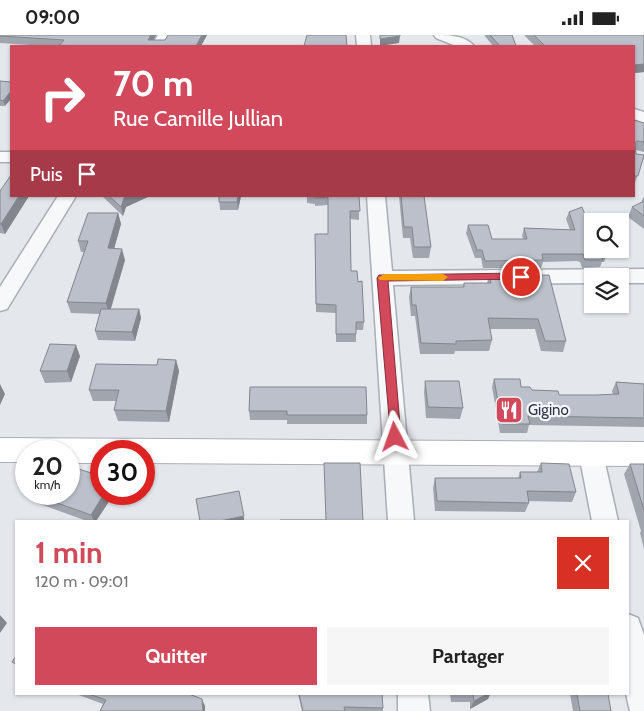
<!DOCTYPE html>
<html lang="fr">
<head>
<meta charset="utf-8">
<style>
  :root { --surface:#fff; --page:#f6f6f6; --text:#222; --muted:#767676; --accent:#d1495b }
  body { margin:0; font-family:Cabin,sans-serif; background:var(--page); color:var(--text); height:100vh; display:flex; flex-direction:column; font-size:19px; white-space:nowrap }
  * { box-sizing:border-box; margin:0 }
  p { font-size:16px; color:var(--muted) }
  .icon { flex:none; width:28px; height:28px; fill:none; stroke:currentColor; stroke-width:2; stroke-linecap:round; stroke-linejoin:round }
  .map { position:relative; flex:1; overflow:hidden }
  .drawer { position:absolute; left:15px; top:485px; width:614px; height:175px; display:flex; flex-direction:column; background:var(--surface); border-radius:0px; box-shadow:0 1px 4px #0004 }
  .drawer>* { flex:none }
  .hud { position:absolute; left:10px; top:10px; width:625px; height:152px; border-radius:0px; box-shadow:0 1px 4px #0004; background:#d1495b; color:#fff; overflow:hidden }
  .tools { position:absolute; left:584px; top:178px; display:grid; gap:10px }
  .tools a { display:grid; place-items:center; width:45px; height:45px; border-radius:0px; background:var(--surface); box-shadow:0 1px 4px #0004; font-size:25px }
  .speed { position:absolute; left:15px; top:405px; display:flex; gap:10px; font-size:25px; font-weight:700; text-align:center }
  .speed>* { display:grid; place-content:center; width:65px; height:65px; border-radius:50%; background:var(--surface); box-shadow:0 1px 4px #0004; line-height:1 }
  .speed small { font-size:12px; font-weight:400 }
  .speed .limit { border:8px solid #d22; background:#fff; color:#111 }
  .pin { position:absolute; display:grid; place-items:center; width:42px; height:42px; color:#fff; margin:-21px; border:2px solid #fff; border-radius:50%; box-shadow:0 1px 5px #0007 }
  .me { position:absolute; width:55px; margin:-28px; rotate:356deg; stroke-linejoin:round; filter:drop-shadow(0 0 4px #0008) }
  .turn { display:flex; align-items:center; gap:18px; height:105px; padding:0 20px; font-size:22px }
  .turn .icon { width:65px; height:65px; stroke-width:2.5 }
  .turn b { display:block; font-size:35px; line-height:42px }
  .then { display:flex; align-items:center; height:48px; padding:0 20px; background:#0003; gap:10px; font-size:19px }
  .round { display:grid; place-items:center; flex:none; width:52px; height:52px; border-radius:0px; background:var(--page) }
  .headline { display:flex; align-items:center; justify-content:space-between; height:85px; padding:0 20px }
  h1 { font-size:30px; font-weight:700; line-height:38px; color:var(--accent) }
  .action { display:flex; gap:10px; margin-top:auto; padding:10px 20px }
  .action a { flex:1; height:58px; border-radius:0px; background:var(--accent); color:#fff; font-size:20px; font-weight:700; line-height:58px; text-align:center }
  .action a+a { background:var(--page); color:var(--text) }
  .status { display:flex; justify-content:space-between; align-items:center; height:35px; padding:0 25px; background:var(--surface); direction:ltr }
  .status svg { height:14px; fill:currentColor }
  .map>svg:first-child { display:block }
</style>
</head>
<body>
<div class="status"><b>09:00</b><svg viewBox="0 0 49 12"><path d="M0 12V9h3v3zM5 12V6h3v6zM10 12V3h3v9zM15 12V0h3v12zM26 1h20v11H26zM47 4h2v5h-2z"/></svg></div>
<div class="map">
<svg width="644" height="676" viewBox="0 0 644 676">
  <rect width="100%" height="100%" fill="#e4e7ec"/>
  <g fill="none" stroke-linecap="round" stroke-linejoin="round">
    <g stroke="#a9aeb7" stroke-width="3">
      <path id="minor" d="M158,0H172L165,11H151Z
        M356,0H370L371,11H357Z
        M434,0C447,0 465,0 474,11H456L436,3Z
        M634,74L644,77V88L634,84Z
        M0,117H11V127H0Z
        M58,161H76L7,274L0,276V252Z
        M367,161H385L392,236L644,234V248H620V241H592V248L393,250L414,486H388Z
        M591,409L600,412L603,419L618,486H592L579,419L582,412Z
        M628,579L638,583L644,600V676H630L626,659H628Z
        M398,659H428L430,676H398Z"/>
    </g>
    <g stroke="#a9aeb7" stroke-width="2">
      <path id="secondary" d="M0,403L644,407V431L144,428V416H101V428H69V416H26V427H0Z"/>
    </g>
    <use href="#minor" fill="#f7f8fa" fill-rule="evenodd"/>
    <use href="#secondary" fill="#fff" fill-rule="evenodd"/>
  </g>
  <path fill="#a1a5ae" d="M0,0H156L154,5H165L168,0H207L201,11H45L0,8Z
    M484,0H512L516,11H493Z
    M524,0H644V37L634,38V11H535Z
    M0,46L5,71H0Z
    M634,87L644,88V117L636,115V119L644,123L634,150Z
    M0,156L11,161H29L5,199L0,198Z
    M102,161H150L126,172L123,181Z
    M219,161H241L238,175H220Z
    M307,161H359V185L350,184L351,236L358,247L364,287L363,295H356V307H336V278L316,277L315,199H328V170L315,171V169L307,168Z
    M399,161H424L431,212L429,223H413L410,203H403Z
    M644,162V194L628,182L632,172L641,168L643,163Z
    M569,177L592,214L607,219L604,227H602L600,232L582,233L580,227L577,226L543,227L541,233H483L481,223H475L466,198L468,190L492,204H523L522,201L524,193L570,195L566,184Z
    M118,178L121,189L114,213L125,225L111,274H139L141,283L135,306L98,305L95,296L100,279L71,278L67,267L84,217H81L78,206Z
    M489,241L566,306L563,317L541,316L535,294H490L492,305L489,316H455L454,319H420L415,281H411L409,262L411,252H463L464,248H487Z
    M590,244H592V265L588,250Z
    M594,269H618L616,274H595Z
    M80,321L71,347L45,348L40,336Z
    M176,325L179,336L169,387L118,386L114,375L116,366H93L89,355L157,330Z
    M494,344L532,355L559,360H613L612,356L616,347L644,349V392L529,390L527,398H500L492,352Z
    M425,346L463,373L460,384L426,383L424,357Z
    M250,352L367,380V389H287V385H250L249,376Z
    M541,428L576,457L572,467L528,466L529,468L525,477L435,476L433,453L435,443H518L520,437H537Z
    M630,429H644V514L640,498L641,496L624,439Z
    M32,459H114L96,486H87L37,468Z
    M76,659H189L205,671V676H100L103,669Z
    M298,659H382L383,673V676H302Z
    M450,659H490L488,664L470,674V667H451Z
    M570,659H608L611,676H573Z"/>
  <path fill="#83868d" d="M151,0H156L150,11L148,5Z
    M202,0H207L201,11H196Z
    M400,1L399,8L380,11V4Z
    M644,29V37L634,38V30Z
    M11,56V64L5,71L3,66Z
    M19,161H29L5,199L1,189Z
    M127,161H150L126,172L123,181L121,172L124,163Z
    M238,161H241L238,175L237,167Z
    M118,178L121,189L111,225L108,213Z
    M122,214L125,225L109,279L106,268Z
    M139,274L141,283L135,306L132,297Z
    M76,310L80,321L71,347L67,336Z
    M176,325L179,336L169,387L166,376Z
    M0,349L5,359L0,370Z
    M104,459H114L96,486H94L91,480Z
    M244,481V486H220Z
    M0,580L7,588L0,598Z
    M487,659H490L488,664L470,674L474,666Z
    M202,664L205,671V676H203Z"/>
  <path fill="#bbc0ca" stroke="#83868d" d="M0,0H151L148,5H165L168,0H202L196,11H59L64,5L0,1Z
    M307,0H346L347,11H304Z
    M380,0H400V1L380,4Z
    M490,0H512L516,11H500Z
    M534,0H644V29L634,30V11H545Z
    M0,46L11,47V56L3,66L0,65Z
    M634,85L644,88V107L637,106L635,108L636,119L644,120L638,141H634Z
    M11,140V161H19L1,189H0V156Z
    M109,161H127L124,163L121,172Z
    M219,161H238L237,167H219Z
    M315,161H359L360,176H350L351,236H357L358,247L362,246L364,287H356V299H336V270L316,269L315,199H328V162L315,163Z
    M401,161H424L431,212H414L412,192H404Z
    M644,166V181L632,172Z
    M582,172L592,198V214H605L607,219H600L603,225H585L583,219H542L543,225L485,226L482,215H477L468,190H488L492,204H527L524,193L575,195L569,177Z
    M88,178H118L108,213L122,214L106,268L67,267L88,206H78Z
    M596,237H606L607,241H596Z
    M549,240L566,306H545L538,284L488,283L492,305L456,306V309L421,308L416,270H412L411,252H464V248H491L489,241Z
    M590,244H592V253Z
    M101,274H139L132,297L95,296Z
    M50,309L76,310L67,336H40Z
    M158,324L176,325L166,376L114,375L119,355H89L96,329L157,330Z
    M494,344H520L521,352H530L532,355L558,356L559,360H596L619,359L616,347L644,349V383L528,381L530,389H502Z
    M425,346H459L463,373L428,372Z
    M250,352H366L367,380H287V376H249Z
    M324,428H360L363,486H280V485H326Z
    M541,428L569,429L576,457L527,456L529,468L437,466L435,443H521L520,437H542Z
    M630,429H644V475Z
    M72,432L101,441V459H104L91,480L32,459H69V437Z
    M239,456L244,481L220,486H200L196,464Z
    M16,621V629L12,627Z
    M89,659H189L202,664L203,676H100L106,665Z
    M299,659H382L383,673L344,672L345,676H303Z
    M454,659H487L474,666L473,659Z
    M577,659H608L611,676H580Z"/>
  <path fill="#d1495b" stroke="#882f3b" d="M521,238L526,242L525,244L388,246L401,402L400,405H391L377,243L379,240Z"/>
  <path fill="#f59e0b" d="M384,239H443L448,242L443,246L380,245L378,243Z"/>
  <defs>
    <g id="restaurant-square" transform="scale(1.4375)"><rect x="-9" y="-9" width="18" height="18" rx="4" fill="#d1495b" stroke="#f4f6f9"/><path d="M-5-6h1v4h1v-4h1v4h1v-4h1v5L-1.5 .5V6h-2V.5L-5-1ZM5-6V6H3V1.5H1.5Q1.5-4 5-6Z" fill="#fff"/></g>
  </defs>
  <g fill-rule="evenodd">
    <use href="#restaurant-square" x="509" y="375"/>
  </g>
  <g text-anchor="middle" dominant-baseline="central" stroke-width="4.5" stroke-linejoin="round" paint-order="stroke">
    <g font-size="15" fill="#2b3445" stroke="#f4f6f9" text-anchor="start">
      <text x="528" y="375">Gigino</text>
    </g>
  </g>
</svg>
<div class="tools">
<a><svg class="icon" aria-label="search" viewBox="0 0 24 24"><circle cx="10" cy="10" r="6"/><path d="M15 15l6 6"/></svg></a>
<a><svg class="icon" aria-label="layers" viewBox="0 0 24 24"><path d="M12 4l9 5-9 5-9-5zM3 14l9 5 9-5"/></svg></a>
</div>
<div class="speed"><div>20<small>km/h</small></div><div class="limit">30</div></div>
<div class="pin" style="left:521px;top:242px;background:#d93025"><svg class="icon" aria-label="arrive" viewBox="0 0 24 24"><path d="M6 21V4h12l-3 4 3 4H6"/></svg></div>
<svg class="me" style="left:395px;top:402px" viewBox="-20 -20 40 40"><path d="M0-17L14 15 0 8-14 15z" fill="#d1495b" stroke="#fff" stroke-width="4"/></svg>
<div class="hud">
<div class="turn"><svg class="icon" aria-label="right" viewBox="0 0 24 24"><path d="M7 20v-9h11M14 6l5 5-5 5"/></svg><div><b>70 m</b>Rue Camille Jullian</div></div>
<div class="then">Puis<svg class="icon" aria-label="arrive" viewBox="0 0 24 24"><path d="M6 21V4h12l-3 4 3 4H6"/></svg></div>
</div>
<section class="drawer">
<div class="headline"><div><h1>1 min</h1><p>120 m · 09:01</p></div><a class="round" style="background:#d93025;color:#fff"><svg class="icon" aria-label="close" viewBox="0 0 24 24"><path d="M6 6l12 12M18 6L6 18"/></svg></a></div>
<div class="action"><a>Quitter</a><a>Partager</a></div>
</section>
</div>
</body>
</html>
